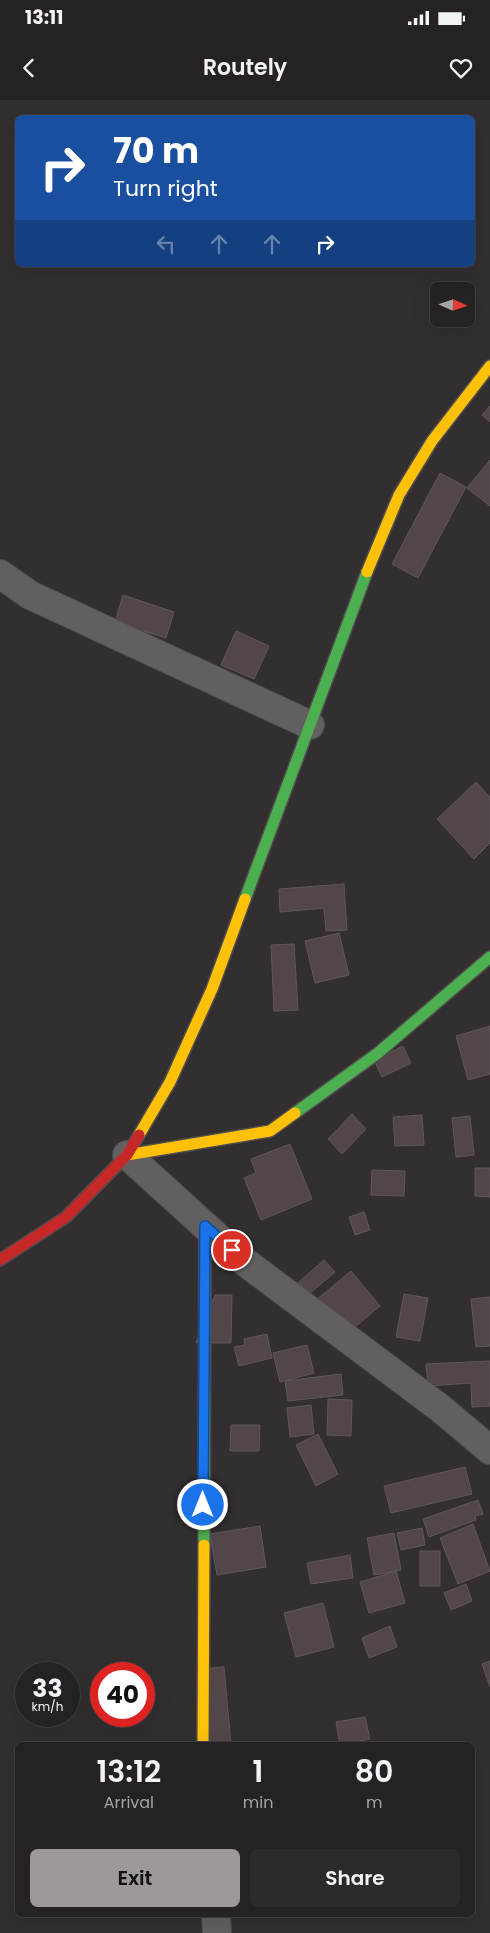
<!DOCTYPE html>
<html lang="en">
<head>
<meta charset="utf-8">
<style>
  :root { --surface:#262223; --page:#2e2a2b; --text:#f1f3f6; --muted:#a4a4a6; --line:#423f41; --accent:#9f989a }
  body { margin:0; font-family:Poppins,sans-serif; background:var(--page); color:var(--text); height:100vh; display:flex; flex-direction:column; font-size:19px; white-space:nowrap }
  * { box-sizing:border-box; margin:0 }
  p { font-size:16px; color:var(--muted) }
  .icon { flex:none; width:28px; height:28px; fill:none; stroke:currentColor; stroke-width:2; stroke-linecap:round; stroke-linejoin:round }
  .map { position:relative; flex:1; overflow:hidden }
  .details { position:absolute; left:15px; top:1642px; width:460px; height:175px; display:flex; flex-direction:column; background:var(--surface); border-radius:8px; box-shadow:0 5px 20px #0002,0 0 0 1px var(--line) }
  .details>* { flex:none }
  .top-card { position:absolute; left:15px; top:15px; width:460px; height:152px; border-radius:8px; box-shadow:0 5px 20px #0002,0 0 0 1px var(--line); background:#1a4fa0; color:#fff; overflow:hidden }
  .needle { width:32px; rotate:93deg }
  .buttons { position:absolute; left:430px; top:182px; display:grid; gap:10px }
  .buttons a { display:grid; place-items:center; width:45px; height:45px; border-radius:8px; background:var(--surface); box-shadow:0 5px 20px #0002,0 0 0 1px var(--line); font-size:25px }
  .speed { position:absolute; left:15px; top:1562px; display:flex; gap:10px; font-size:25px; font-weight:700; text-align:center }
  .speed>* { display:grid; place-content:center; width:65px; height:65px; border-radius:50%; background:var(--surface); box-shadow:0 5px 20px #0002,0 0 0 1px var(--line); line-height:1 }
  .speed small { font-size:12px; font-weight:400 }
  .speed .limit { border:8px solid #d22; background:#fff; color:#111 }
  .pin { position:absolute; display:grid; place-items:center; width:42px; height:42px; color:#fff; margin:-21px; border:2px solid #fff; border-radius:50%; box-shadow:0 1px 5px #0007 }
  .me { position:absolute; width:55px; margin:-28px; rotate:0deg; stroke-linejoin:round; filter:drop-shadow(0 0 4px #0008) }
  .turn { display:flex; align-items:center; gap:18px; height:105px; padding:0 15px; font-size:22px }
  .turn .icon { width:65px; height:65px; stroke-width:2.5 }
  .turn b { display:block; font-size:35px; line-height:42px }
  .lanes { display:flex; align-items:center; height:48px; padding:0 15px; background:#0003; justify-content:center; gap:25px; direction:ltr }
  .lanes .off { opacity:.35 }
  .eta { display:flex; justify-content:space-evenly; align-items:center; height:85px; text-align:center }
  .eta b { font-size:30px; font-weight:600; line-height:35px }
  .button { display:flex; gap:10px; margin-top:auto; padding:10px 15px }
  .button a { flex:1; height:58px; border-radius:8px; background:var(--accent); color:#111; font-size:20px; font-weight:600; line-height:58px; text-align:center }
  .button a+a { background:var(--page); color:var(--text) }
  .status { display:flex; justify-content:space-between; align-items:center; height:35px; padding:0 25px; background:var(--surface); direction:ltr }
  .status svg { height:14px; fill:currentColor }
  header { display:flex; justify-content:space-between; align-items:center; height:65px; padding:0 15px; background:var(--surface); font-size:22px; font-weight:600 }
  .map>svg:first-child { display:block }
</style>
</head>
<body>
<div class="status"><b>13:11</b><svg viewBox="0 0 49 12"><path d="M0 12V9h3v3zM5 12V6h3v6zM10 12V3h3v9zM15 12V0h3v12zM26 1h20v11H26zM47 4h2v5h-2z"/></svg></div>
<header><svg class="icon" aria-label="back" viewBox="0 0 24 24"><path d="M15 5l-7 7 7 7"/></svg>Routely<svg class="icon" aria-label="heart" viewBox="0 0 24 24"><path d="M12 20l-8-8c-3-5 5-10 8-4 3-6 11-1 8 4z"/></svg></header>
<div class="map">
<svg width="490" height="1833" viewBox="0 0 490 1833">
  <rect width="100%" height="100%" fill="#332e2f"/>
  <path fill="#534649" stroke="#5d5859" d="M490,306V322L482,315Z
    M490,360V406L467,388Z
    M440,373L466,387L418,478L392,464Z
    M123,495L174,512L166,538L115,522Z
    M236,531L269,546L254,579L221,565Z
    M476,682L490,697V743L474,759L437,719Z
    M344,784L347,830L326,831L324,808L280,812L279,789Z
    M339,833L349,875L315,883L305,841Z
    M294,844L298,910L274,911L271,845Z
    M490,926V974L468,980L456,936Z
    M403,946L411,963L382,977L374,960Z
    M352,1014L366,1029L342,1054L328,1039Z
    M422,1015L424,1045L395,1046L393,1017Z
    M470,1016L474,1055L456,1057L452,1018Z
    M290,1044L312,1099L261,1120L244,1078L256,1073L251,1059Z
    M475,1068H490V1097L475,1096Z
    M372,1070L405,1071L404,1096L371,1095Z
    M364,1112L370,1130L355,1135L349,1117Z
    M324,1160L335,1172L303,1199L293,1187Z
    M351,1171L380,1206L337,1242L308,1207Z
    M404,1194L428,1198L420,1241L396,1237Z
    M215,1195H232L231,1243H196Z
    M490,1197V1246L476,1247L471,1199Z
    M267,1234L272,1258L239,1266L234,1247L245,1245L244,1239Z
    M307,1245L314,1273L280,1282L273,1253Z
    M490,1261V1306L472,1307L471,1283L428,1286L426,1264Z
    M341,1274L343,1295L288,1301L285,1281Z
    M328,1299L352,1300L351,1336L327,1335Z
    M311,1305L314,1334L290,1337L287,1308Z
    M231,1325H260L259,1351H230Z
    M318,1334L338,1374L316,1386L296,1345Z
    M465,1367L472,1394L391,1413L384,1386Z
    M478,1400L483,1414L475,1416L476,1420L429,1437L423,1419Z
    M473,1424L490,1471L458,1484L440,1438Z
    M260,1426L266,1467L217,1475L210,1434Z
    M422,1428L425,1445L401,1450L397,1433Z
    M394,1433L401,1470L374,1475L367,1438Z
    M420,1451H440V1486H420Z
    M350,1455L353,1478L311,1484L307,1463Z
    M396,1471L405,1503L369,1513L360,1482Z
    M466,1484L472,1501L451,1510L444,1493Z
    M323,1503L334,1547L296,1557L284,1513Z
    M390,1526L397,1547L369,1558L362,1538Z
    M490,1561V1587L482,1564Z
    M224,1567L231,1645H207L200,1569Z
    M365,1617L370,1639L340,1645L336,1622Z"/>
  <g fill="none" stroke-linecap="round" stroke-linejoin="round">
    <g stroke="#504c4d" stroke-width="30">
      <path id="street" d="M0,474L30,495L310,625
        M127,1055L245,1162L440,1308L490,1350
        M216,1815L217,1833"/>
    </g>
    <g stroke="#504c4d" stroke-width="14">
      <path id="fast" d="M245,799L367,472
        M295,1013L378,953L490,857
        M204,1445L205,1126"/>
    </g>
    <g stroke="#504c4d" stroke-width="14">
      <path id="slow" d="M367,472L399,395L432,341L490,266
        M139,1035L170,982L212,889L245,799
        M127,1055L270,1031L295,1013
        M203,1645L204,1445"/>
    </g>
    <g stroke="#504c4d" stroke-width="14">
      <path id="jam" d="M0,1160L66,1117L127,1055L139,1035"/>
    </g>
    <use href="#street" stroke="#625f60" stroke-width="28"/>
    <use href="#fast" stroke="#4caf50" stroke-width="11"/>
    <use href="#slow" stroke="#ffc107" stroke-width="11"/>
    <use href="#jam" stroke="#c62828" stroke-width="11"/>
  </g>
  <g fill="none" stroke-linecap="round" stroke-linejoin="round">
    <g stroke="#114b97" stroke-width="12">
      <path id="route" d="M203,1405L205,1126L232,1150"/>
    </g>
    <use href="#route" stroke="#1a73e8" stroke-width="9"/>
  </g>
</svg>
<div class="buttons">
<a><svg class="needle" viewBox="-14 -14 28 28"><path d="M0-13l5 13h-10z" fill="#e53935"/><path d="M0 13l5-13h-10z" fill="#a4a4a6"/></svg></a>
</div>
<div class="speed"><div>33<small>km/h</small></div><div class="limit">40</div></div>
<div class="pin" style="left:232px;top:1150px;background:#d93025"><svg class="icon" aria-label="arrive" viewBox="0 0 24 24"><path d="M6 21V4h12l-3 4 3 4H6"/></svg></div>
<svg class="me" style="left:203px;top:1405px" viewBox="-20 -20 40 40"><circle r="17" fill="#1a73e8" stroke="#fff" stroke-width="3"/><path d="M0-11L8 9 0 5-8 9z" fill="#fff"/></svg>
<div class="top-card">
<div class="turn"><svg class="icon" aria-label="right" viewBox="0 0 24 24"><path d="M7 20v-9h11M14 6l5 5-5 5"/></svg><div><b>70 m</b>Turn right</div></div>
<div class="lanes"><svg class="icon off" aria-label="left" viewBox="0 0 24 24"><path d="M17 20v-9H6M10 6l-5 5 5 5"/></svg><svg class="icon off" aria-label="ahead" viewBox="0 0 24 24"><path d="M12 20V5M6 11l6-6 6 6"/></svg><svg class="icon off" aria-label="ahead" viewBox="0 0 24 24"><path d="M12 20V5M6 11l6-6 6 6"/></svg><svg class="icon" aria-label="right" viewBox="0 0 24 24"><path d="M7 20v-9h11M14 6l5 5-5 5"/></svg></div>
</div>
<section class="details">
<div class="eta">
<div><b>13:12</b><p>Arrival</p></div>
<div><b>1</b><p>min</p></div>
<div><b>80</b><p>m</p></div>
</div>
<div class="button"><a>Exit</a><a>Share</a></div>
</section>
</div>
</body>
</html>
